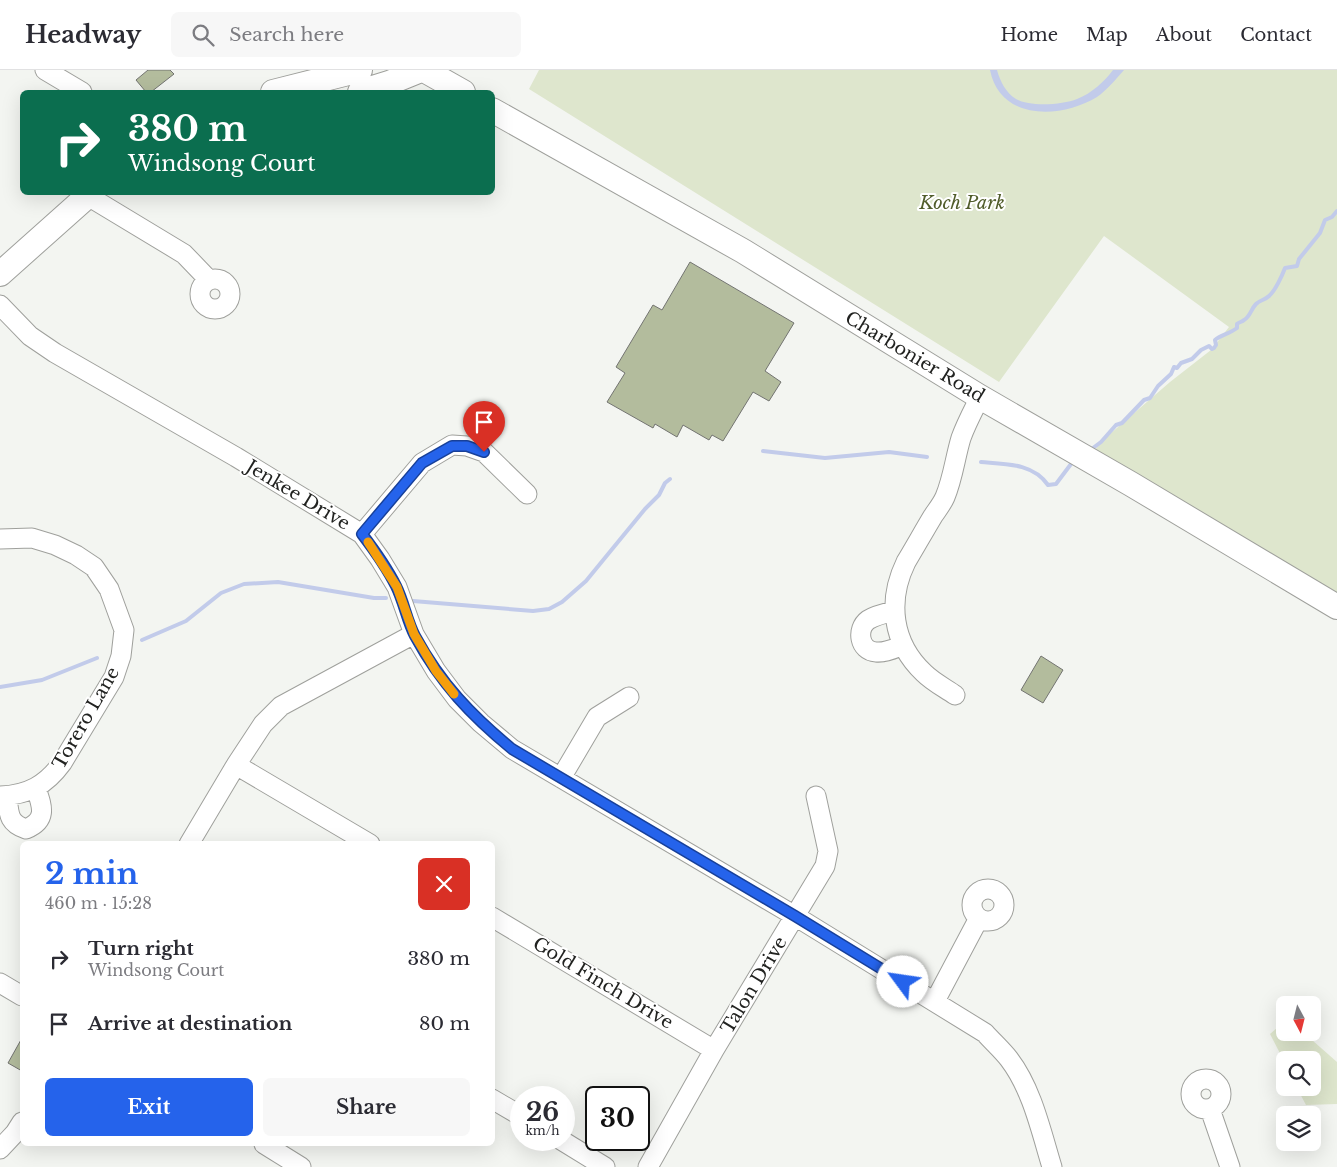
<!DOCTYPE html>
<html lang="en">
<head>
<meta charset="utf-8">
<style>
  :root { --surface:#fff; --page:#f7f7f7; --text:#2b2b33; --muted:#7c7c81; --line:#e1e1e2; --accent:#2563eb }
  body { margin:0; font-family:"Libre Baskerville",serif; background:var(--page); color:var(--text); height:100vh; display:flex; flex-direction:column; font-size:19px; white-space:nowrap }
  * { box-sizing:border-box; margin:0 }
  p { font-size:16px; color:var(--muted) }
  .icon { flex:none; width:28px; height:28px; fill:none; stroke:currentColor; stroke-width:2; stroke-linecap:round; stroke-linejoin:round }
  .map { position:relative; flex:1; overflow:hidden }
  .panel { position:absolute; left:20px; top:771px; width:475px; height:305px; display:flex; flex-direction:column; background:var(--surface); border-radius:8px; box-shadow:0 5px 20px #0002 }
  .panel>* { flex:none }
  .hud { position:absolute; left:20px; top:20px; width:475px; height:105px; border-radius:8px; box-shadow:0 5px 20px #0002; background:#0b6e4f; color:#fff; overflow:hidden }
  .needle { width:32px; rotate:173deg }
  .fabs { position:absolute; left:1276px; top:926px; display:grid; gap:10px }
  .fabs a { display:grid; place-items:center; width:45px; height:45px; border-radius:8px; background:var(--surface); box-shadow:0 5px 20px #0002; font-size:25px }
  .speed { position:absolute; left:510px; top:1016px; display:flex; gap:10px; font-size:25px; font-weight:700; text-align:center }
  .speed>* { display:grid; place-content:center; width:65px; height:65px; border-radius:50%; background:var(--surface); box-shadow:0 5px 20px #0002; line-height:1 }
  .speed small { font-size:12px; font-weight:400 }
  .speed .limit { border:2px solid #111; border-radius:8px; background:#fff; color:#111 }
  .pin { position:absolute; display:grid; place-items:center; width:42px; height:42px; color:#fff; margin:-51px -21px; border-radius:50% 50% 50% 0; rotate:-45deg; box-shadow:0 0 5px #0007 }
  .pin .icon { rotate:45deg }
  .me { position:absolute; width:55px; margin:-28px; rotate:301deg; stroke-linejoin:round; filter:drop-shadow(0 0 4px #0008) }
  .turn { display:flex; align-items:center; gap:18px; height:105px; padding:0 25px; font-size:22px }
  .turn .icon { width:65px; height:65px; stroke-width:2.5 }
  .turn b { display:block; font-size:35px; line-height:42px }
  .round { display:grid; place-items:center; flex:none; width:52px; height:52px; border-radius:8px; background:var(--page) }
  .head { display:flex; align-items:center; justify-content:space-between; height:85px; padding:0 25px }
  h1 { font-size:30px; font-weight:700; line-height:38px; color:var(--accent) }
  .cta { display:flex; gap:10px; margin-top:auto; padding:10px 25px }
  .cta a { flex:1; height:58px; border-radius:8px; background:var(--accent); color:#fff; font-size:20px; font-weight:700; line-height:58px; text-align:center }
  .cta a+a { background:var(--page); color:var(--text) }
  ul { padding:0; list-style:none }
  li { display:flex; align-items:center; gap:15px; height:65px; padding:0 25px }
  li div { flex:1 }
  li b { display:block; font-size:19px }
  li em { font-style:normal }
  header { display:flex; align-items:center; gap:30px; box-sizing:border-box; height:70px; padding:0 25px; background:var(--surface); border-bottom:1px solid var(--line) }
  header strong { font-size:24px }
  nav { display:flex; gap:28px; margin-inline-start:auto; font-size:18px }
  .search { width:350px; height:45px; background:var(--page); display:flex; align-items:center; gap:12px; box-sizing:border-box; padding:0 18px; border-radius:8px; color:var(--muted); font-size:19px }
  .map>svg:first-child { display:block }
</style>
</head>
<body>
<header>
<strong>Headway</strong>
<div class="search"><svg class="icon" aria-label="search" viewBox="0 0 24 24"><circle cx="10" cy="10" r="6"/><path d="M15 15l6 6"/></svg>Search here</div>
<nav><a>Home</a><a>Map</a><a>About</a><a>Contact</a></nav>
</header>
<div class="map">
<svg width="1337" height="1097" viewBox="0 0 1337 1097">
  <rect width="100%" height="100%" fill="#f3f5f1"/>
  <path fill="#dee6cd" d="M539,0H1337V523L1094,381L1103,370L1170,312L1211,280L1229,257L1104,166L999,312L529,19Z
    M1285,951V962L1304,963L1337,992V1034L1306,1035L1297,1018H1312V990H1285V993L1270,964Z"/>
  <path fill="#c2cbea" d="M990,0H997C1000,11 1006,23 1016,29C1030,37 1062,35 1077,29C1092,23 1104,12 1113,0H1124C1116,9 1107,20 1097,27C1061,49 1000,51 990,0Z"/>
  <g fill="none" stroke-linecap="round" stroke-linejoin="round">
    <path stroke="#c2cbea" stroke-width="4" d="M1093,378L1101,372L1116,355L1122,353L1144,330L1150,328L1158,316L1171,304L1174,297L1177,298L1181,293L1192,289L1201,280L1209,276L1212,279L1214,278L1216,275L1215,270C1221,265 1229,264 1237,258V254C1239,252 1242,252 1244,250C1250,247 1251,239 1256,234C1260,230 1265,230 1269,226C1275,221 1282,206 1285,198L1297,196L1299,189L1320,163L1325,150L1332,147L1337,141
      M763,381L825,388L889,382L927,387
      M981,392C1005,394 1033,393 1048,415L1056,414L1071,394
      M413,531L533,541L549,539L562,532L586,511L645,439L659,425L665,413L670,409
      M142,570L186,551L221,523L244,514L278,512L374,528H386
      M0,617L42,610L97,588"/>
  </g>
  <path fill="#b3bc9d" stroke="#737471" d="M148,0H170L174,4L151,22H146L136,10Z
    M690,192L794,253L765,301L781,312L769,331L753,322L723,371L712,365L709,370L683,355L677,367L655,354L653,358L607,332L625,303L616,297L653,235L662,240Z
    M1041,586L1063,600L1043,633L1021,620Z
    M22,968V1001L8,993Z"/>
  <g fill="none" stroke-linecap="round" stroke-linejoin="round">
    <g stroke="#9fa09c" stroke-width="21">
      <path id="minor" d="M45,0L82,22
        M88,126L184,184L209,210
        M200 224a15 15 0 1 1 30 0a15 15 0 1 1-30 0Z
        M0,235L30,266L55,283L236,387L362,464L380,489L397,517L414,564L436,601L457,629L481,653L512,679L795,846L985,963C993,972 1002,980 1009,989C1032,1019 1041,1061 1052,1097
        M362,464L422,393L452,375L467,376L484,382L527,424
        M0,469L32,468L55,475L76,485L94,497L109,519L124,560L121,586L114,607L62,693C46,715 28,725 0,726
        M895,541C886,543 876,545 868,550C856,559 859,581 876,582C886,583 895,578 903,575
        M955,625C945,618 933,612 924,603C892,573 887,531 906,492C915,477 924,461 933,446C937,440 942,434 945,427C953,408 955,388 961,368C966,354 973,341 980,327
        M236,695L370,774
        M561,708L597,647L629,627
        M7,726C9,744 8,753 26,759C48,750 42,736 36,718
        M189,774L236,695L263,654L281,636L414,564
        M972 835a16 16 0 1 1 32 0a16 16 0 1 1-32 0Z
        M492,847L714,980
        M0,913L22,926
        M935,931L979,848
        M1191 1024a15 15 0 1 1 30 0a15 15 0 1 1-30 0Z
        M492,1029L521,1046
        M1210,1039L1230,1097
        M561,1070L605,1097
        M264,1074L301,1097
        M0,1079L15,1063L22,1052
        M648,1097L714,980L825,796L828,781L816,726"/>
    </g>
    <g stroke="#9fa09c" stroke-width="26">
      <path id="major" d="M424,0L463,22
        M273,22L360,0
        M360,22L389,13L421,0
        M492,40L743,181L980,327L1131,414L1337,537
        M0,204L92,122"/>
    </g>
    <use href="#minor" stroke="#fff" stroke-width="19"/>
    <use href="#major" stroke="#fff" stroke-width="24"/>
  </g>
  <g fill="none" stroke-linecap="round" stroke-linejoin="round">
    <g stroke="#184099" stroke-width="12">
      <path id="route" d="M484,382L467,376H452L422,393L362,464C375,481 387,498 396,516C404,532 407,551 415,566C441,614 471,645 512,679L795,846L903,912"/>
    </g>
    <use href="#route" stroke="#2563eb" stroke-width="9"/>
    <path stroke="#f59e0b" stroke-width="9" d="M368,472L397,517L414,564L436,601L454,624"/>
  </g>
  <g text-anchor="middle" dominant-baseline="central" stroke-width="4" stroke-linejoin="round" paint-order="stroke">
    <g font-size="18" font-style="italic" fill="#515d2b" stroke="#fff">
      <text x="962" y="133">Koch Park</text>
    </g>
    <g font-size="18" fill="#222321" stroke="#fff">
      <text transform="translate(915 287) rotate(31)">Charbonier Road</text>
      <text transform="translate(298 425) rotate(31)">Jenkee Drive</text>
      <text transform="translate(86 648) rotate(-60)">Torero Lane</text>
      <text transform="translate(603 913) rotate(31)">Gold Finch Drive</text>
      <text transform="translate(754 915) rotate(-59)">Talon Drive</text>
    </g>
  </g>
</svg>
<div class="fabs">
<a><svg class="needle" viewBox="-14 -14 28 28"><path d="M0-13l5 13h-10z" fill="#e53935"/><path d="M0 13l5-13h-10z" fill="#7c7c81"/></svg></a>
<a><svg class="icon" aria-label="search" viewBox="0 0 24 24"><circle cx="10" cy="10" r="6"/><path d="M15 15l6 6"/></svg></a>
<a><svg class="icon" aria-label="layers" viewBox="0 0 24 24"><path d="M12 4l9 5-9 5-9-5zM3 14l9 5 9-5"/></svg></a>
</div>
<div class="speed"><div>26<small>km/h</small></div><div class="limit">30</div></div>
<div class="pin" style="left:484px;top:382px;background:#d93025"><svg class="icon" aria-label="arrive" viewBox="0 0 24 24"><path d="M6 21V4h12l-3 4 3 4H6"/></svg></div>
<svg class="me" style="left:903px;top:912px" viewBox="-20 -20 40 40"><circle r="19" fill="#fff"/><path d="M0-13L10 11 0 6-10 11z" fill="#2563eb"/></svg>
<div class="hud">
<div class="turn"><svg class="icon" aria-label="right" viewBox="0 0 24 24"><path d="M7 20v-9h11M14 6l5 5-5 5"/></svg><div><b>380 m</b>Windsong Court</div></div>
</div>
<section class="panel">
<div class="head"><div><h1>2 min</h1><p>460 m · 15:28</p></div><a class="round" style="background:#d93025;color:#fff"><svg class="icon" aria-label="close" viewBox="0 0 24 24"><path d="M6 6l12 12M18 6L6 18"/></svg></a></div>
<ul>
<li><svg class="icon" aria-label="right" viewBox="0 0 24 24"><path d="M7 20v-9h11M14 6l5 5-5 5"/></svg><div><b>Turn right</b><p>Windsong Court</p></div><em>380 m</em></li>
<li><svg class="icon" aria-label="arrive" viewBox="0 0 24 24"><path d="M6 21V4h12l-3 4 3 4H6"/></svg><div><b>Arrive at destination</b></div><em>80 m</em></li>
</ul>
<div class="cta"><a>Exit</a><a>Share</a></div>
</section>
</div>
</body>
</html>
